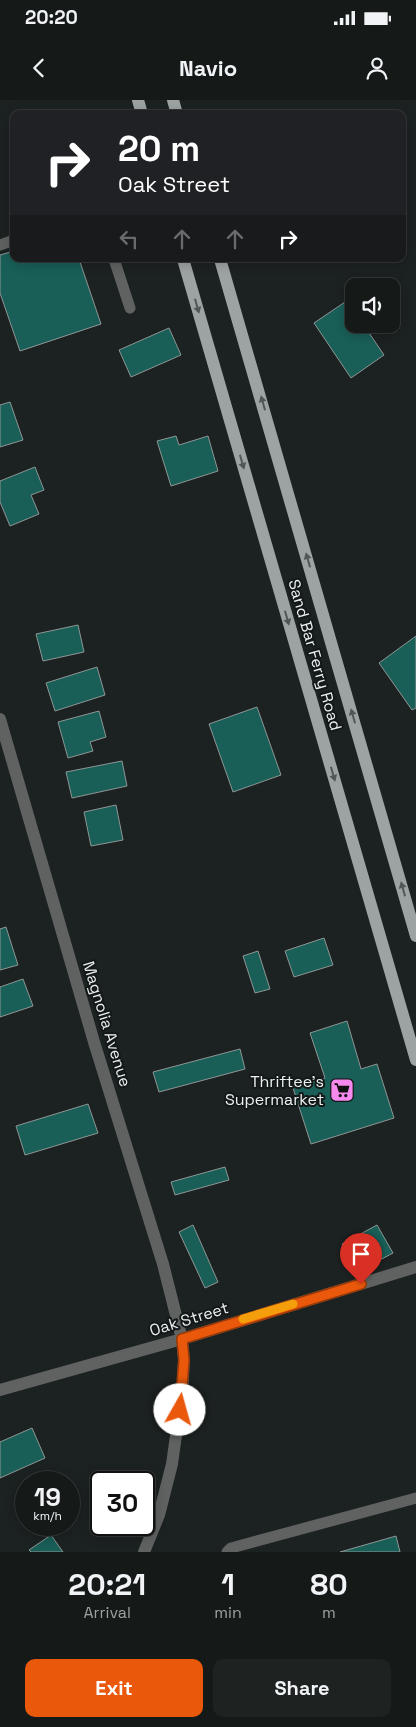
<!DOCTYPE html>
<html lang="en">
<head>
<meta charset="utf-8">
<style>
  :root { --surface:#151a19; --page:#1e2322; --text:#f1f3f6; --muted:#9da1a2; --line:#343838; --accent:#ea580c }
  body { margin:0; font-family:"Space Grotesk",sans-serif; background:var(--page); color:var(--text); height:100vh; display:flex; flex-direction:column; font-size:19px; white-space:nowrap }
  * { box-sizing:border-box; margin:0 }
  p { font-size:16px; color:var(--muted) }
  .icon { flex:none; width:28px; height:28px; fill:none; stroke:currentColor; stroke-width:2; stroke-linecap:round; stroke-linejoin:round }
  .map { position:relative; height:1452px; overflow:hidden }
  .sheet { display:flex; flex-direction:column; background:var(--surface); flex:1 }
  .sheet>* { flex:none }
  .banner { position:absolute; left:10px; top:10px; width:396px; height:152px; border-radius:10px; box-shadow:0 2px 12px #0003,0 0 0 1px var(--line); background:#202124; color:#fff; overflow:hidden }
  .fabs { position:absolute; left:345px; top:178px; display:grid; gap:10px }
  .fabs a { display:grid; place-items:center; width:55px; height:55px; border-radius:10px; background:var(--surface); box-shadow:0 2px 12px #0003,0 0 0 1px var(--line); font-size:25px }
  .speed { position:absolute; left:15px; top:1371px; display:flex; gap:10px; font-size:25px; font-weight:700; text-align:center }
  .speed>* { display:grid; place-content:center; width:65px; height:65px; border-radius:50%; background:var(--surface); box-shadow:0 2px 12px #0003,0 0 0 1px var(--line); line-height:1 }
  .speed small { font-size:12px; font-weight:400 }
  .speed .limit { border:2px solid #111; border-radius:8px; background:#fff; color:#111 }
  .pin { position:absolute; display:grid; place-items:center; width:42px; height:42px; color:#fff; margin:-51px -21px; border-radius:50% 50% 50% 0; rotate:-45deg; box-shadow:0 0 5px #0007 }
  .pin .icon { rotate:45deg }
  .me { position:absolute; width:55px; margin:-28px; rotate:7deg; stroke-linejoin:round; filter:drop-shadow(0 0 4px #0008) }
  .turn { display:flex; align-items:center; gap:18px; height:105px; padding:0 25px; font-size:22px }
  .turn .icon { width:65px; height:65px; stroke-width:2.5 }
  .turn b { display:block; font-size:35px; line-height:42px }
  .lanes { display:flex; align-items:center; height:48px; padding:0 25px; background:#0003; justify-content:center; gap:25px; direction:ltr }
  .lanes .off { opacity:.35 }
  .eta { display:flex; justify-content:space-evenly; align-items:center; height:85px; text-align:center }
  .eta b { font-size:30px; font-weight:700; line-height:35px }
  .primary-button { display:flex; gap:10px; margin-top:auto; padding:10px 25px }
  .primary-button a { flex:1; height:58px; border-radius:10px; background:var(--accent); color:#fff; font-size:20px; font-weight:700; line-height:58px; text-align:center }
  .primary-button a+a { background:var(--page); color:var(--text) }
  .status { display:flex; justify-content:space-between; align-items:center; height:35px; padding:0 25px; background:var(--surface); direction:ltr }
  .status svg { height:14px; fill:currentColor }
  header { display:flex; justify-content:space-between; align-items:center; height:65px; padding:0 25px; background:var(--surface); font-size:22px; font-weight:700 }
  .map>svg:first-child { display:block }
</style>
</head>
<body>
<div class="status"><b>20:20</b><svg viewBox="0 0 49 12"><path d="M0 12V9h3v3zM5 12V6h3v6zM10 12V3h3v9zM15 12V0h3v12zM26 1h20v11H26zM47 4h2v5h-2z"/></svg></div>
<header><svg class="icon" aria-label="back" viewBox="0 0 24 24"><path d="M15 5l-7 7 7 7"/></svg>Navio<svg class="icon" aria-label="person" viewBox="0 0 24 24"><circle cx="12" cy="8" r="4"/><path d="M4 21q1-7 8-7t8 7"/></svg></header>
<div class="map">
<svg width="416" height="1452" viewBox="0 0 416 1452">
  <rect width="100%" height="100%" fill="#1c2221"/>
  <path fill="#195e57" stroke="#8f9695" d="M14,151V159H79L101,224L20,251L0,193V155Z
    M348,200L354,209V224H363L384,255L351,278L314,223Z
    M169,228L181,255L131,277L119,250Z
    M10,302L23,340L0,347V305Z
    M176,336L179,345L208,336L218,371L171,386L157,341Z
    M35,367L44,390L31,395L39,414L10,426L0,402V381Z
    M78,525L84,552L43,561L36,534Z
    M416,536V608L412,610L379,563Z
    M97,567L105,595L55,611L46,583Z
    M257,607L281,675L233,692L209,624Z
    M99,611L106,637L90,642L93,651L68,658L58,622Z
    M122,661L127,686L72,698L66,672Z
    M116,705L123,740L91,746L84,712Z
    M6,827L18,865L0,870V829Z
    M324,838L333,865L294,877L285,851Z
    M258,851L270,889L255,893L243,856Z
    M23,879L33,906L0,917V887Z
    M347,921L361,969L377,964L394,1018L311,1044L293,988L325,978L310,933Z
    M240,949L245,969L159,992L153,972Z
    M88,1004L98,1033L25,1055L16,1026Z
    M225,1067L229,1080L175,1095L171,1082Z
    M193,1125L218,1182L205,1188L179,1132Z
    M377,1125L393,1153L357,1172L342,1144Z
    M32,1328L45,1358L0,1378V1342Z
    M51,1435L63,1452H31L29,1450Z
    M396,1436L400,1452H340Z"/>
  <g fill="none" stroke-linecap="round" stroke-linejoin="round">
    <path stroke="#5f6261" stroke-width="11" d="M0,145L14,140
      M114,159L130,208
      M227,1452L231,1448L416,1398"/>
    <path stroke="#5f6261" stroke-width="12" d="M0,619L94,942L163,1164L182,1239L184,1260L182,1293L172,1364L159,1415L144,1452"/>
    <path stroke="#5f6261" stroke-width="12" d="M0,1290L182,1239L416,1167"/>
    <path stroke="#9da3a2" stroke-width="12" d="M138,0L142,14
      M173,0L177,14
      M183,159L416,960
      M220,159L416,836"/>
  </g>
  <defs><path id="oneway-solid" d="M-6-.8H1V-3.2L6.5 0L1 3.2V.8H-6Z" transform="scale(1.25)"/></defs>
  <g fill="#515756">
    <use href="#oneway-solid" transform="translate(197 206) rotate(74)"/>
    <use href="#oneway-solid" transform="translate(263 303) rotate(-106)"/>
    <use href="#oneway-solid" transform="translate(242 362) rotate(74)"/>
    <use href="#oneway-solid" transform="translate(308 460) rotate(-106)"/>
    <use href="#oneway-solid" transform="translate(287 518) rotate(74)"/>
    <use href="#oneway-solid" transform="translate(353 616) rotate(-106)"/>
    <use href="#oneway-solid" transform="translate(333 674) rotate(74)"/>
    <use href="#oneway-solid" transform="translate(403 789) rotate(-106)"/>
  </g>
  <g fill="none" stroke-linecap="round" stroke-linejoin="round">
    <g stroke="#983908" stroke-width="12">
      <path id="route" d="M180,1310L184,1260L182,1239L361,1184"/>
    </g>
    <use href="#route" stroke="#ea580c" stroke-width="9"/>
    <path stroke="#f59e0b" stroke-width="9" d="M243,1219L293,1204"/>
  </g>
  <defs>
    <g id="supermarket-square" transform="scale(1.25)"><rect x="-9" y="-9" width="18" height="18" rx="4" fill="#f689ee" stroke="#131818"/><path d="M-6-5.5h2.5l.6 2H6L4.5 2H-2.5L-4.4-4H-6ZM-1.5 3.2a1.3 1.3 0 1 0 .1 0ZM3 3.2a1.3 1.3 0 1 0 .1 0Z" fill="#111"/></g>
  </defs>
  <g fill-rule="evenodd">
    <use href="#supermarket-square" x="342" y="990"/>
  </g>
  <g text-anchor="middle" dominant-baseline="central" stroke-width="4" stroke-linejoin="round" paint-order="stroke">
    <g font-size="16" fill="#ecf0f0" stroke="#131818">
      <text transform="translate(315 555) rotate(74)">Sand Bar Ferry Road</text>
      <text transform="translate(107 924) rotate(73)">Magnolia Avenue</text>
      <text transform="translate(189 1219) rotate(-17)">Oak Street</text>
    </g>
    <g font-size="16" fill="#ecf0f0" stroke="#131818" text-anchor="end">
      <text x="324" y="981">Thriftee's<tspan x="324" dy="18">Supermarket</tspan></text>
    </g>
  </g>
</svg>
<div class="fabs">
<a><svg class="icon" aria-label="sound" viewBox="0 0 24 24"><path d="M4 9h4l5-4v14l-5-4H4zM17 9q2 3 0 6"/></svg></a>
</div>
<div class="speed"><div>19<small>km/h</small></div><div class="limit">30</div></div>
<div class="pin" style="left:361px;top:1184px;background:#d93025"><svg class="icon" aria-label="arrive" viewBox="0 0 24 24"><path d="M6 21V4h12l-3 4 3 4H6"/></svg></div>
<svg class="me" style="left:180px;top:1310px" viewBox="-20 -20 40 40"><circle r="19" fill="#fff"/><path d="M0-13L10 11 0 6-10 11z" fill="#ea580c"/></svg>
<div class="banner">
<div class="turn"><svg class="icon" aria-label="right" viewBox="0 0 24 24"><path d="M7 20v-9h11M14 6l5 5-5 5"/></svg><div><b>20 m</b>Oak Street</div></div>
<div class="lanes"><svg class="icon off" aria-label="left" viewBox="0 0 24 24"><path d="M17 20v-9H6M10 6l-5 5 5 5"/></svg><svg class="icon off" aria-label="ahead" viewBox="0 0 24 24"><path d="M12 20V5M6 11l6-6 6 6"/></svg><svg class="icon off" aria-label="ahead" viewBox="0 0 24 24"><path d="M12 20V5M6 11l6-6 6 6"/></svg><svg class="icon" aria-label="right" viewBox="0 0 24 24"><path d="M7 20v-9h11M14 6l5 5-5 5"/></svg></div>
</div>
</div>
<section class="sheet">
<div class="eta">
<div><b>20:21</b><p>Arrival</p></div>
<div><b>1</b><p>min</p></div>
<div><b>80</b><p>m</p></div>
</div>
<div class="primary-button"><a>Exit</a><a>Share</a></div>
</section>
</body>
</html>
